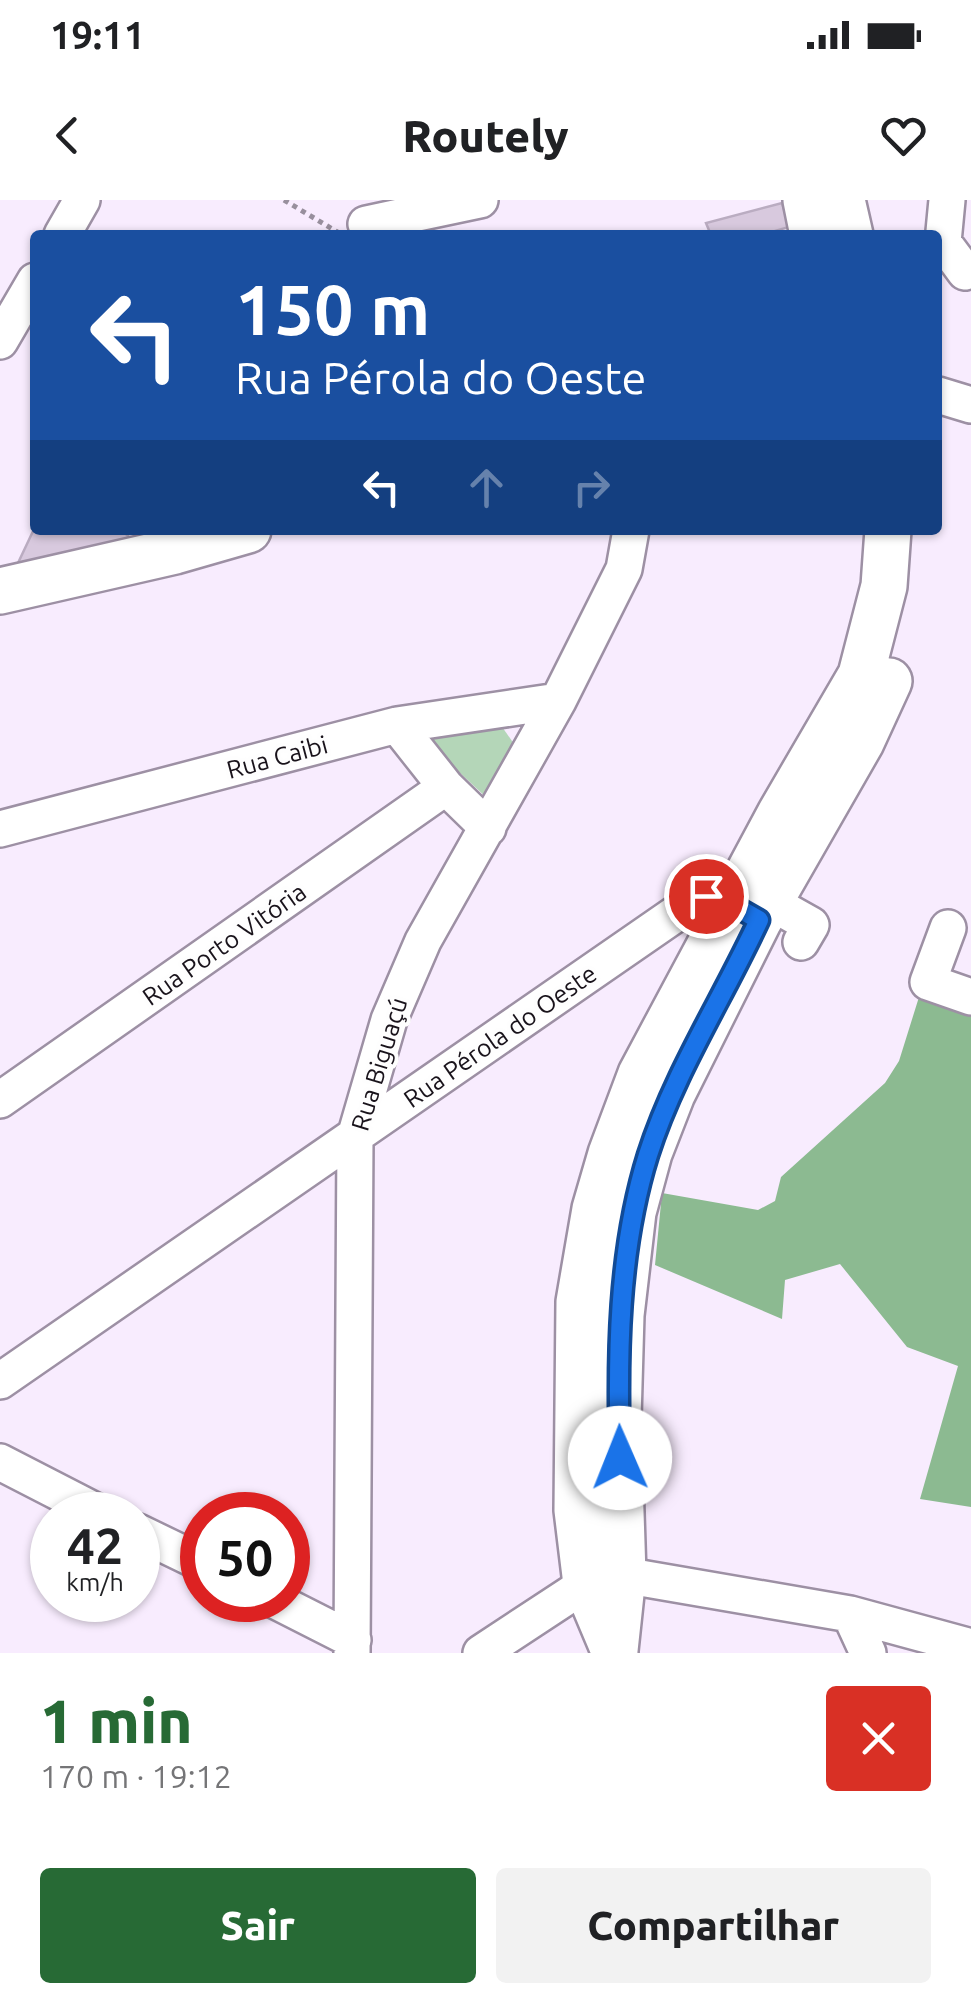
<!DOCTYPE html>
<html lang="pt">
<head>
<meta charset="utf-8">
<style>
  :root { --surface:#fff; --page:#f2f2f2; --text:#202124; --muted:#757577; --accent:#276a35 }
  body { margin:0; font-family:Ubuntu,sans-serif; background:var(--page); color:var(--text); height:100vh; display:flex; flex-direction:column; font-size:38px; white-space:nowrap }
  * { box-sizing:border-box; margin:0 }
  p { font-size:32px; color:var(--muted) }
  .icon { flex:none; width:55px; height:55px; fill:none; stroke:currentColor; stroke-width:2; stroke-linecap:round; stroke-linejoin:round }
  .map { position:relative; height:1453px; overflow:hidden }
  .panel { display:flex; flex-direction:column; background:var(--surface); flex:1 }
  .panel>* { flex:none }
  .hud { position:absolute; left:30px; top:30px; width:912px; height:305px; border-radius:10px; box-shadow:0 2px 8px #0004; background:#1a4fa0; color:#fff; overflow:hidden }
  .speed { position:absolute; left:30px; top:1292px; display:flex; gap:20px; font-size:50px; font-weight:700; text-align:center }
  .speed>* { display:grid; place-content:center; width:130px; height:130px; border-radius:50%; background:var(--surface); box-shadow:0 2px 8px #0004; line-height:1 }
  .speed small { font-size:25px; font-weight:400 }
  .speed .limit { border:15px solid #d22; background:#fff; color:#111 }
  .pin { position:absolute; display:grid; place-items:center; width:85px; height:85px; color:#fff; margin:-42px; border:5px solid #fff; border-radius:50%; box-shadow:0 2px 10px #0007 }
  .me { position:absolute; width:110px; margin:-55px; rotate:359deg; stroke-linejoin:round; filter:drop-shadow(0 0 8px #0008) }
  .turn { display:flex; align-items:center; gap:35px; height:210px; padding:0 40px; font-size:45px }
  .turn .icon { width:130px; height:130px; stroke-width:2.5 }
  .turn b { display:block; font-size:70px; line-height:85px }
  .lanes { display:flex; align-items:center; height:95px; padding:0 40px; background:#0003; justify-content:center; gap:50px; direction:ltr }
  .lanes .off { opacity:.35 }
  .round { display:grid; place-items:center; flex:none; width:105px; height:105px; border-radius:10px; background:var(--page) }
  .overview { display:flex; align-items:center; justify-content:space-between; height:170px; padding:0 40px }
  h1 { font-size:60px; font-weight:800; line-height:75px; color:var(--accent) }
  .action { display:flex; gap:20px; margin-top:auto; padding:20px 40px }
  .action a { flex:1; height:115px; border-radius:10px; background:var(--accent); color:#fff; font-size:40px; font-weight:800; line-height:115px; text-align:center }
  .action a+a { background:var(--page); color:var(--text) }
  .status { display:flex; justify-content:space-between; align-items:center; height:70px; padding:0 50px; background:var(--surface); direction:ltr }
  .status svg { height:28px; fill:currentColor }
  header { display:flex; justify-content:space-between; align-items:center; height:130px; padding:0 40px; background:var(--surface); font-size:45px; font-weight:800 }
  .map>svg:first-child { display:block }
</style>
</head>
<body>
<div class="status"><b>19:11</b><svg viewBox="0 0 49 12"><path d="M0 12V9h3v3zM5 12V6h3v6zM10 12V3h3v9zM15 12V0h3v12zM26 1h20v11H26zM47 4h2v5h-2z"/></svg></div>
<header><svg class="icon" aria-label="back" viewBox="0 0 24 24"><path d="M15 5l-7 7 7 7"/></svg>Routely<svg class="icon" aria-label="heart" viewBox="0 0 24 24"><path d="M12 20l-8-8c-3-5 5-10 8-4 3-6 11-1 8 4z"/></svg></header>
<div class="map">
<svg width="971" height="1453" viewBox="0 0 971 1453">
  <rect width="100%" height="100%" fill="#f8ecfe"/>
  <path fill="#b4d6b8" d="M498,521L519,551L490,601L424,539Z"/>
  <path fill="#8cba91" d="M919,797L971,814V1307L920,1299L958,1166L907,1147L840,1064L785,1080L782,1119L655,1065L662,993L758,1010L775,1001L781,977L885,883L899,861Z"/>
  <path fill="#d8c9de" stroke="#baacc1" stroke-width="2.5" d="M782,3L789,27L761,35H711L706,23Z
    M35,327V330L68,332L122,330L132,340L18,363Z"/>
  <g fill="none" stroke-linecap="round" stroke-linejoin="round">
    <g stroke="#9d90a4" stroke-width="40">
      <path id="minor" d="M947,0L943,42L965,72
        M366,24L480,0
        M62,35L82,0
        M0,141L35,81
        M938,195L971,205
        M397,525L446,587L488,628
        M0,629L397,525L558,501
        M770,702L811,725L801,742
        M948,728L928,782L971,797
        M0,900L446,587
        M0,1181L690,704L706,696L731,704L754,717
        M0,1262L103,1315
        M138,1332L202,1363
        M274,1400L353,1440
        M850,1414L868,1453
        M352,1453L355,937L389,820L423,741L558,501L624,369L631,330
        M481,1453L586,1384L623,1375L850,1414L971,1447"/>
    </g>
    <g stroke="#9d90a4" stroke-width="50">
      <path id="major" d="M806,0L813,35
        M842,0L850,35
        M0,391L175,351L248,330
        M615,1450L623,1375L618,1218L621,1115L633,1012L649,953L672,894L759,720L861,542L889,481
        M615,1453L586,1384L577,1310L579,1102L595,1009L611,954L641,874L780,614L861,475L884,386L888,330"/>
    </g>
    <path stroke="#988f9d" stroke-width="5" stroke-dasharray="5 5" stroke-linecap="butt" d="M284,0L339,33"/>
    <use href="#minor" stroke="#fff" stroke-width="35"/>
    <use href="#major" stroke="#fff" stroke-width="45"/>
  </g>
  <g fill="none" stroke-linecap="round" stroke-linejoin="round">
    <g stroke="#114b97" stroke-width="25">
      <path id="route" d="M620,1258C617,1157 618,1051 648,955C674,873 723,798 759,720L731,704L706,696"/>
    </g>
    <use href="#route" stroke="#1a73e8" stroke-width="18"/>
  </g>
  <g text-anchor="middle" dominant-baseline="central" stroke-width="8" stroke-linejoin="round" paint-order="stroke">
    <g font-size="25" fill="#19131b" stroke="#fefefe">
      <text transform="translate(277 557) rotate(-15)">Rua Caibi</text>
      <text transform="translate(224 744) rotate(-35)">Rua Porto Vitória</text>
      <text transform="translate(500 836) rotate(-35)">Rua Pérola do Oeste</text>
      <text transform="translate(379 864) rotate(-73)">Rua Biguaçú</text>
    </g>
  </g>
</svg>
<div class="speed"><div>42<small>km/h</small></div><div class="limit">50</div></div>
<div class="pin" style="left:706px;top:696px;background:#d93025"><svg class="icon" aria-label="arrive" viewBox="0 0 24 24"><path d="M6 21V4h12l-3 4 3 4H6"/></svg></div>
<svg class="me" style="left:620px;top:1258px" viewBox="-20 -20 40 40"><circle r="19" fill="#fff"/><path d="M0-13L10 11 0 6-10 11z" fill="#1a73e8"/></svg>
<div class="hud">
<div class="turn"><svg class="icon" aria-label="left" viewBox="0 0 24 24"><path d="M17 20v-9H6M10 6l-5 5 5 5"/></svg><div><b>150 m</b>Rua Pérola do Oeste</div></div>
<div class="lanes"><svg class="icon" aria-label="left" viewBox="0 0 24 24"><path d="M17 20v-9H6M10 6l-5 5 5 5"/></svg><svg class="icon off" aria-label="ahead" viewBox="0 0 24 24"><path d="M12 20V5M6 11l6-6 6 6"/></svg><svg class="icon off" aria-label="right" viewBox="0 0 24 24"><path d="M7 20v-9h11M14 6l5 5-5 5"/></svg></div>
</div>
</div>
<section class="panel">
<div class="overview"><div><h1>1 min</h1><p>170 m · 19:12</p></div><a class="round" style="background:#d93025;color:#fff"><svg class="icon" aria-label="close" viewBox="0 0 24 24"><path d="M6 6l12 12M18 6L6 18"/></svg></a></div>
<div class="action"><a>Sair</a><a>Compartilhar</a></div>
</section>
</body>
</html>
